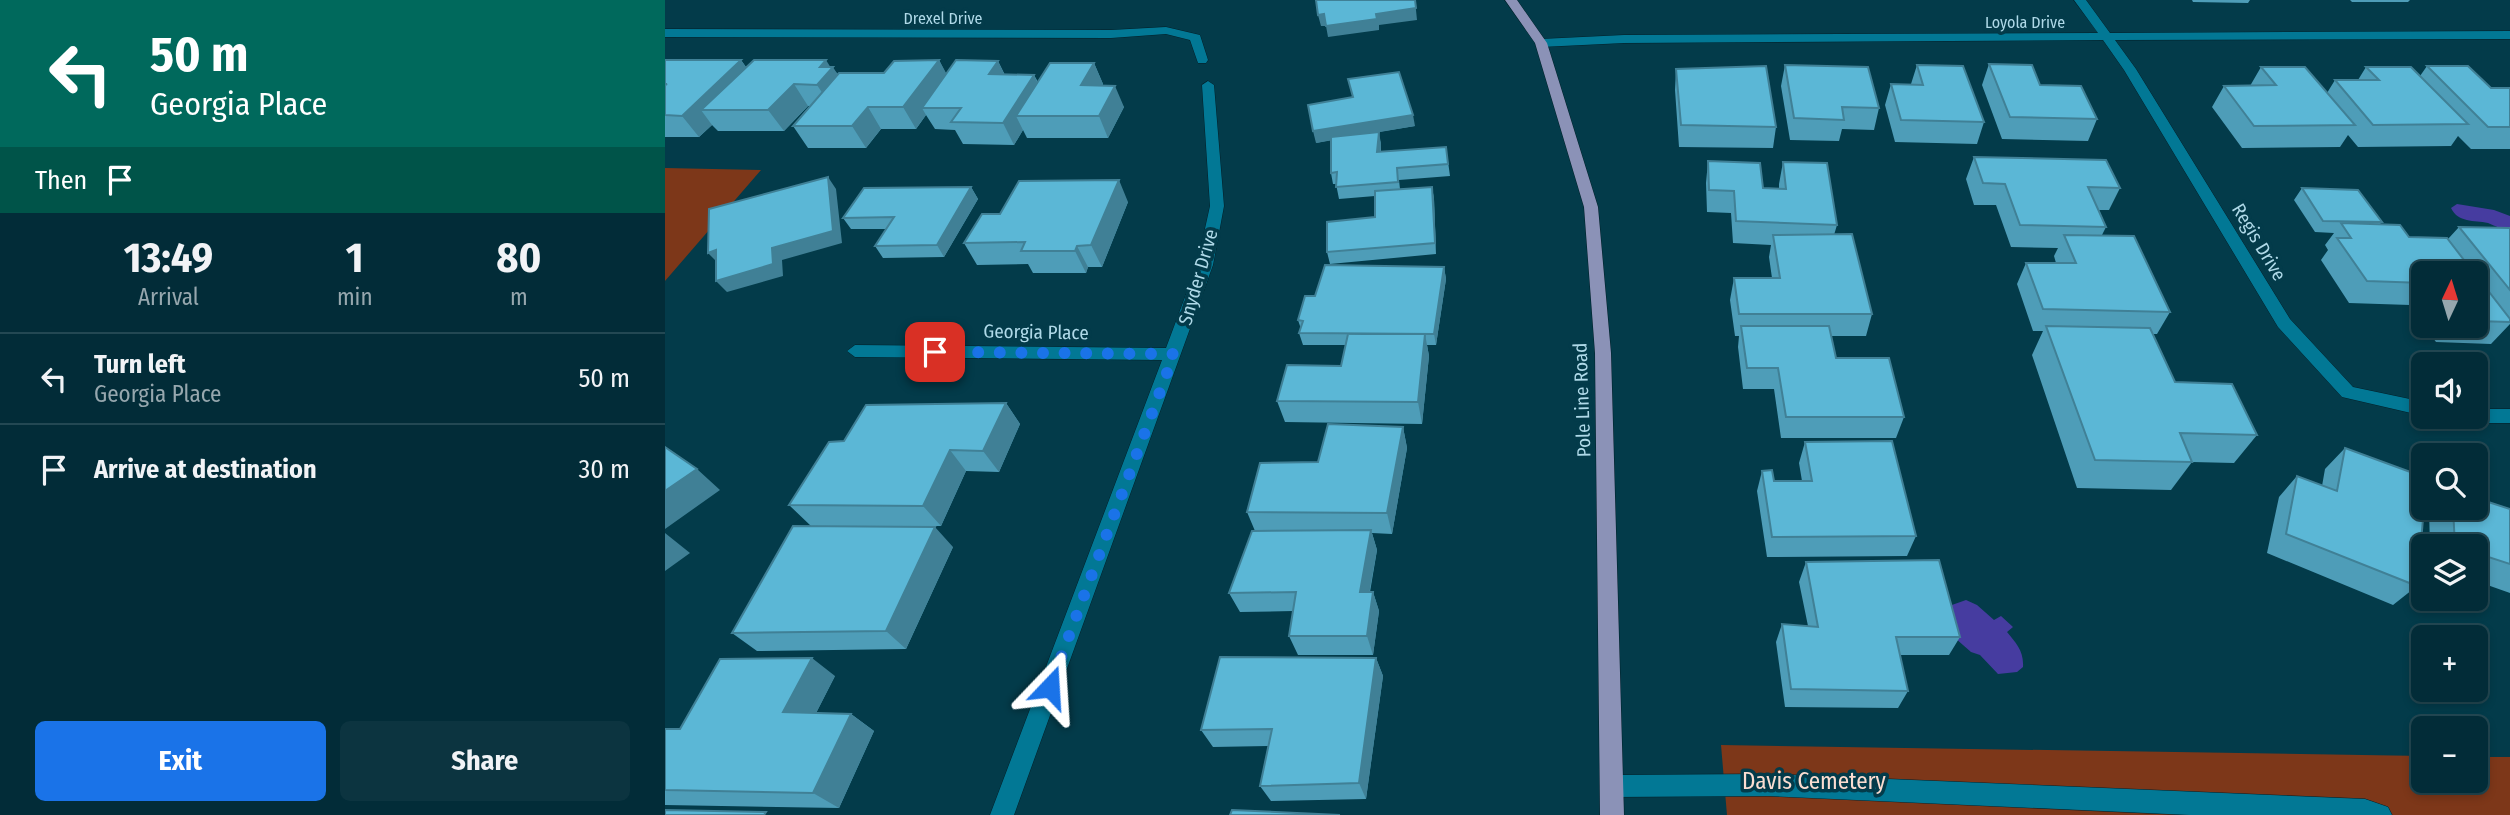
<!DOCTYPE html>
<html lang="en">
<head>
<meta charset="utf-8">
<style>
  :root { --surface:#022c38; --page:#0c3440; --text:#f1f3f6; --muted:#96a7ae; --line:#234853; --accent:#1a73e8 }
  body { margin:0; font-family:"Fira Sans Condensed",sans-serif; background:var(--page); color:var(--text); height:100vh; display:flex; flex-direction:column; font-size:26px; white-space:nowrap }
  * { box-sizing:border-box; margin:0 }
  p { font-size:23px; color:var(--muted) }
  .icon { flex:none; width:38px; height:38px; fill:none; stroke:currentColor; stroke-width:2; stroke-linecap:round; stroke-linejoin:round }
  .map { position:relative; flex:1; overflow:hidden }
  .panel { display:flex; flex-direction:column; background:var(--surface); width:665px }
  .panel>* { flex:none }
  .banner { background:#00695c; color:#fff; overflow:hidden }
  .needle { width:46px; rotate:4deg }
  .buttons { position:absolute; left:1746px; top:261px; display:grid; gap:14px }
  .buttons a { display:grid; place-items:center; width:77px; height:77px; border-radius:10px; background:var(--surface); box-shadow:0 4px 10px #0003,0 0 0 2px var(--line); font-size:35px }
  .pin { position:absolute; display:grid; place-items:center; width:60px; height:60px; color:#fff; margin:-30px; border-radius:14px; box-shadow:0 4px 10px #0006 }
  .me { position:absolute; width:77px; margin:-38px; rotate:20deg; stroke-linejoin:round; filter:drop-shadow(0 0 5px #0008) }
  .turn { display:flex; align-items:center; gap:24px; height:147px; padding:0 35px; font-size:32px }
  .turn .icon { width:91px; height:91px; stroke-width:2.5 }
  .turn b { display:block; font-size:49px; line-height:60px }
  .then { display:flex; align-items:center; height:66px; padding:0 35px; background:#0003; gap:14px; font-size:26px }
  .eta { display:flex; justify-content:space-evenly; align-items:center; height:119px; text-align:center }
  .eta b { font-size:42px; font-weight:700; line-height:49px }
  .cta { display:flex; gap:14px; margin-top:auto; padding:14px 35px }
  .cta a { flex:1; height:80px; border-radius:10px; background:var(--accent); color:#fff; font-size:28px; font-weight:700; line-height:80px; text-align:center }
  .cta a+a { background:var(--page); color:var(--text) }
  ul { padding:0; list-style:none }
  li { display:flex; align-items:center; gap:21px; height:91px; padding:0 35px; border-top:2px solid var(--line) }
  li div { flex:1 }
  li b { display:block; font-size:26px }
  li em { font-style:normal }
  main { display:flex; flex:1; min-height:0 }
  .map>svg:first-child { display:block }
</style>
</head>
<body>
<main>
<section class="panel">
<div class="banner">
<div class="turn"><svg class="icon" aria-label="left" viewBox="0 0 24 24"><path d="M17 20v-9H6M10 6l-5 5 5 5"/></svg><div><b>50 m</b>Georgia Place</div></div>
<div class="then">Then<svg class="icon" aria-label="arrive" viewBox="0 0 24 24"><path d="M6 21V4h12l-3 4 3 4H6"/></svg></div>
</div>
<div class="eta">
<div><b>13:49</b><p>Arrival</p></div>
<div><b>1</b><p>min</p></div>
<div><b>80</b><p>m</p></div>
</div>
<ul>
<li><svg class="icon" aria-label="left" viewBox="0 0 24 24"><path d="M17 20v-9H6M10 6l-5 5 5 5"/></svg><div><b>Turn left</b><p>Georgia Place</p></div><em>50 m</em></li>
<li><svg class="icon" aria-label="arrive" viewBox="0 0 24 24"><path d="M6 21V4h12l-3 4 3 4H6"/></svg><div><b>Arrive at destination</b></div><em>30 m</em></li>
</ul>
<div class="cta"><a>Exit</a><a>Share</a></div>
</section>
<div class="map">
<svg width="1845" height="815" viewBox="0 0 1845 815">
  <rect width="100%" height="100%" fill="#033b4a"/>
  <path fill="#7d3719" d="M0,168L96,170L0,281Z
    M1056,745L1759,756V780H1811V757H1845V815H1062Z"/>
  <path fill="#463ca0" d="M1792,204L1829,210L1845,216V231C1837,230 1831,226 1823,223C1809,220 1793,223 1786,208Z
    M1301,600L1312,605L1329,620L1336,616L1348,627L1342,632C1351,643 1359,651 1358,667L1352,672L1333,674L1315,655L1306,652L1290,638L1284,606Z"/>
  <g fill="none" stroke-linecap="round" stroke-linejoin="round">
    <g stroke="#022029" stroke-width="1">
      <path id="minor" d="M1409,0H1421L1445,33L1845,31V39L1450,40L1471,69L1625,319L1688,387L1759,402V416L1677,397L1613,327L1459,70L1438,40L959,43L876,47L870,43L876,39L959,35L1433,33Z
        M501,27L535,35L543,60L541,63H533L525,40L501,34L446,38L0,37V29L446,30Z
        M543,81L549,85L559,206L548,265L349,815H325L497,360L190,357L182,351L190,345L501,348L532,265L545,206L537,85Z
        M1811,409H1845V423H1790L1781,416H1811Z
        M1104,774L1700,799L1723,807L1727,815H1525L1104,796L946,797L938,794L935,786L938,778L946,775Z"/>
    </g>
    <g stroke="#022029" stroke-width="1">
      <path id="major" d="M840,0H852L882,43L933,207L946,353L959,815H935L930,353L919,207L870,43Z"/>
    </g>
    <use href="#minor" fill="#027895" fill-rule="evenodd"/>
    <use href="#major" fill="#8b92b7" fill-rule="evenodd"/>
  </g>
  <path fill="#4e9db8" d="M1527,0H1585L1583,3L1528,2Z
    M1685,0H1745L1743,2H1687Z
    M0,60H76L81,67H165L173,74L219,73L274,60L281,74L333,61L340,75H369L373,82L429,63L438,84L437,86L459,107L443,138H362L358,130L349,145L298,144L290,130L270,129L261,115L251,129H216L201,148H143L128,126L146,106H143L119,131H53L47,125L34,137H0Z
    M1324,64L1375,85L1432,119L1423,141L1337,139L1317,85Z
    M1120,65L1214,108L1209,130L1177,129L1174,141L1125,140L1116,86Z
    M1252,65L1319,122L1312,144L1230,142L1220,105L1226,84H1246Z
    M1762,66L1826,88H1845V149H1806L1793,136L1786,146L1693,147L1683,135L1675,147L1577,148L1547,107L1559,86H1585L1596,67L1662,93L1670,80H1693L1701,67L1755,76Z
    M1011,69L1111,127L1108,148L1014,147L1010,90Z
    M683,79L750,126L713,132L716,144V152L781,147L785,176L734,180L735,189L767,187L769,199L771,254L665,264L662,252L710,217V196L674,199L671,184H668L666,173V140L651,143L688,98Z
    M1309,157L1455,188L1444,210H1434L1441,227L1437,235L1505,312L1492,334H1488L1510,382L1592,435L1569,463L1527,462L1506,490L1412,488L1367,355L1378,331H1368L1352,284L1361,263H1391L1389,256L1393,248L1346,247L1331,205H1309L1301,179Z
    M1043,161L1098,188L1114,189V184L1118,162L1172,225L1169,235L1207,314L1201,336H1166L1171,358L1239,417L1231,438H1116L1109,389H1078L1073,347L1074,336H1070L1065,300L1069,278H1107L1104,257L1106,245L1068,243L1066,213L1042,212L1041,183Z
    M306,187L313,199L279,257L218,258L210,246L221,229H186L178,218Z
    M1637,188L1717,222L1715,224L1744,237L1783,239L1794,227L1845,228V324L1826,344L1771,342L1759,326H1811V273H1759V325L1745,305L1684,303L1656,260L1663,250L1660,245L1669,233L1650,232L1629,200Z
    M463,202L437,267H423L421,273H368L363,264L312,265L299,243L335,214Z
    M779,267L781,279L771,345H762L764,356L757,424L620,422L612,401L676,366L681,345H638L634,333L636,329L633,320L650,296Z
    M341,403L355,424L334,472L301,471L276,526H146L124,505L179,441Z
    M738,427L742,448L727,534L707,533L712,550L705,592H708L714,611L708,655H633L624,636L628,611L575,612L564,593L590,531L582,512L653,462Z
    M1140,442L1251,536L1242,556L1102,557L1092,491L1097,471L1109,481H1137L1134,463Z
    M1680,448L1752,586L1728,605L1602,553L1614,497L1632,476L1657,486L1660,469Z
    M1767,508L1845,509V593L1811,581V546H1765L1764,510Z
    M288,547L241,649L92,651L67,633Z
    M1141,562L1295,637L1284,655H1235L1243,691L1233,708L1120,707L1111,642L1117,624L1143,626L1134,582Z
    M711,658L718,676L701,799L606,801L595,786L603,746L548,747L536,730Z
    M170,676L151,713L186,714L209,731L174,808L0,805V729H15Z"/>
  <path fill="#408096" d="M750,0L752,20L714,25V30L663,37L661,26L711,14Z
    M659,14L661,26H656L653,15Z
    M76,60L91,82L36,110L47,125L34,137L17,116Z
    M161,60L166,68L168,67L181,88L166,106L152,85L155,67Z
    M274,60L286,82L257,108L261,115L251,129L238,107Z
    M333,61L343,82L324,74Z
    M429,63L438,84L425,107L416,85Z
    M369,75L379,97L351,116L358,130L349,145L338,123Z
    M129,84L143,106L119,131L103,110Z
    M450,86L459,107L443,138L434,116Z
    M203,107L216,129L201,148L187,126Z
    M748,115L750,126L651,143L648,131Z
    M714,132L716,144L715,164L712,152Z
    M163,177L171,189L177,243L117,260L118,276L62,292L51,281L107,248Z
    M454,180L463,202L437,267L426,245Z
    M306,187L313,199L279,257L272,245Z
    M767,187L769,199L771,254L770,243Z
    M412,246L423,267L421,273L410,251Z
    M51,250L54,264L43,253Z
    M779,267L781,279L771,345L769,334Z
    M760,334L764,356L757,424L753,402Z
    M341,403L355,424L334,472L318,451Z
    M738,427L742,448L727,534L722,513Z
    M285,450L301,471L276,526L258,506Z
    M32,469L55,490L0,529V491Z
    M270,527L288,547L241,649L221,631Z
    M706,530L712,550L701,611L695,592Z
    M0,533L25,553L0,571Z
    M708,592L714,611L708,655L702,636Z
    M147,658L170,676L143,729L118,712Z
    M711,658L718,676L701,799L694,783Z
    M186,714L209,731L174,808L148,793Z"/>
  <path fill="#5bb7d6" stroke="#408096" stroke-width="2" d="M651,0H750L751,8L711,14L712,19L661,26L659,14L653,15Z
    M0,60H76L17,116L0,115V85L2,84H0Z
    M89,60H161L155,67H168L152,85L129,84L103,110H36Z
    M274,60L238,107H203L187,126H128L174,73H219L229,61Z
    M291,60L333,61L324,74L369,75L338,123L286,122L296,108H257Z
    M385,63H429L416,85L450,86L434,116H351Z
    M1324,64L1367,65L1375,85L1416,86L1432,119L1345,117Z
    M1120,65L1203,67L1214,108L1177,107L1179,120L1129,118Z
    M1252,65L1298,66L1319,122L1236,120L1226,84L1258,85Z
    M1101,66L1111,127L1016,125L1011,69Z
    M1762,66H1803L1826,88H1845V127H1823Z
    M1596,67H1640L1690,125L1589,126L1559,86L1611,85Z
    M1701,67H1746L1803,124L1708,125L1670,80H1714Z
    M734,72L748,115L648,131L643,105L688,97L683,79Z
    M714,132L712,152L781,147L783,164L732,168L733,182L671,187L672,172L666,173V137Z
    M1309,157L1441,160L1455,188L1423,187L1441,227L1355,225L1340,184L1318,183Z
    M1043,161L1095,163L1098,188L1121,189L1118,162L1162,163L1172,225L1071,221L1069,191L1044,190Z
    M163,177L168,231L107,248L108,264L51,281V250L43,253L44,209Z
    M454,180L426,245L412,246L410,251H356L360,242L299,243L317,214H335L354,181Z
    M306,187L272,245L210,246L229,217L178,218L199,188Z
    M767,187L770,243L662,252V222L710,217V191Z
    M1637,188L1693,190L1717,222L1658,221Z
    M1676,223L1735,225L1744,237L1782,238L1809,273H1759V283L1702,281L1672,238H1686Z
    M1794,227L1845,228V290Z
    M1187,234L1207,314H1074L1069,278H1115L1108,235Z
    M1399,235L1469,236L1505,312L1378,309L1361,263H1411Z
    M660,265L779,267L769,334L634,333L638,321L633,320L640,296H650Z
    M1811,275L1845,319V322L1811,321Z
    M1076,326H1164L1171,358H1224L1239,417H1121L1113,368H1082Z
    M1381,326L1485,328L1510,382L1567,384L1592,435L1515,433L1527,462L1430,460Z
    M683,334H760L753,402L612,401L622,365L676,366Z
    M341,403L318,451L285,450L258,506L124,505L164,442L179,441L201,405Z
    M663,424L738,427L722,513L582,512L595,463L653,462Z
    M1227,441L1251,536L1107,537L1097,471L1107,470L1109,481H1147L1140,442Z
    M0,447L32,469L0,491Z
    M1680,448L1759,477V508L1752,586L1621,534L1632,476L1672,491Z
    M1811,498L1845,509V564L1811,553V546H1790L1788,508H1811Z
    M128,526L270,527L221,631L67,633Z
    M706,530L695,592H708L702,636H624L631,592L564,593L587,531Z
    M1274,560L1295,637H1231L1243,691L1126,689L1117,624L1153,627L1141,562Z
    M555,657L711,658L694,783L595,786L607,729L536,730Z
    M147,658L118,712L186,714L148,793L0,790V729H15L55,659Z
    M0,810L101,812L99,815H0Z
    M567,810L675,815H565Z"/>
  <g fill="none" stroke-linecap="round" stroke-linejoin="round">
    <path stroke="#1a73e8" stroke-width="12" stroke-dasharray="0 21.6" d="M270,352L509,354L385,687"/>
  </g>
  <g text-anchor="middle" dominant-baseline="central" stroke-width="7" stroke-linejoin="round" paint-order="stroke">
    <g font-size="16" fill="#afd9e8" stroke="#033b4a">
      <text x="278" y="18">Drexel Drive</text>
      <text x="1360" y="22">Loyola Drive</text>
    </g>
    <g font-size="19" fill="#afd9e8" stroke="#033b4a">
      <text transform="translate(1594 242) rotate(59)">Regis Drive</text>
      <text transform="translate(533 277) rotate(-74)">Snyder Drive</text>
      <text transform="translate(371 332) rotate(1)">Georgia Place</text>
      <text transform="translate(917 400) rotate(-92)">Pole Line Road</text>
    </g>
    <g font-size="23" fill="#fbddd1" stroke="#033b4a">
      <text x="1149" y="781">Davis Cemetery</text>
    </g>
  </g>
</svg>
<div class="buttons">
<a><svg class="needle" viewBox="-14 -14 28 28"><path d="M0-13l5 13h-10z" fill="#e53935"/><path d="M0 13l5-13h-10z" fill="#96a7ae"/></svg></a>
<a><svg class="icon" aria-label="sound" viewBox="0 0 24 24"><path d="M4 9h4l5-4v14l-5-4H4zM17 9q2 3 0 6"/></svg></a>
<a><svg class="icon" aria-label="search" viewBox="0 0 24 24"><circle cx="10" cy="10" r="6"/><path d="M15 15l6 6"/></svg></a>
<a><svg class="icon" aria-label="layers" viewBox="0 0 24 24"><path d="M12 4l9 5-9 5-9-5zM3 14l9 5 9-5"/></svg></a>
<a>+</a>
<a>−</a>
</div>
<div class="pin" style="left:270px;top:352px;background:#d93025"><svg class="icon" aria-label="arrive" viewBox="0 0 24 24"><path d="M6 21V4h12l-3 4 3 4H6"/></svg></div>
<svg class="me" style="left:385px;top:687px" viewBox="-20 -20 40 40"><path d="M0-17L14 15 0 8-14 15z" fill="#1a73e8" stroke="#fff" stroke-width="4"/></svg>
</div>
</main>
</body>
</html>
